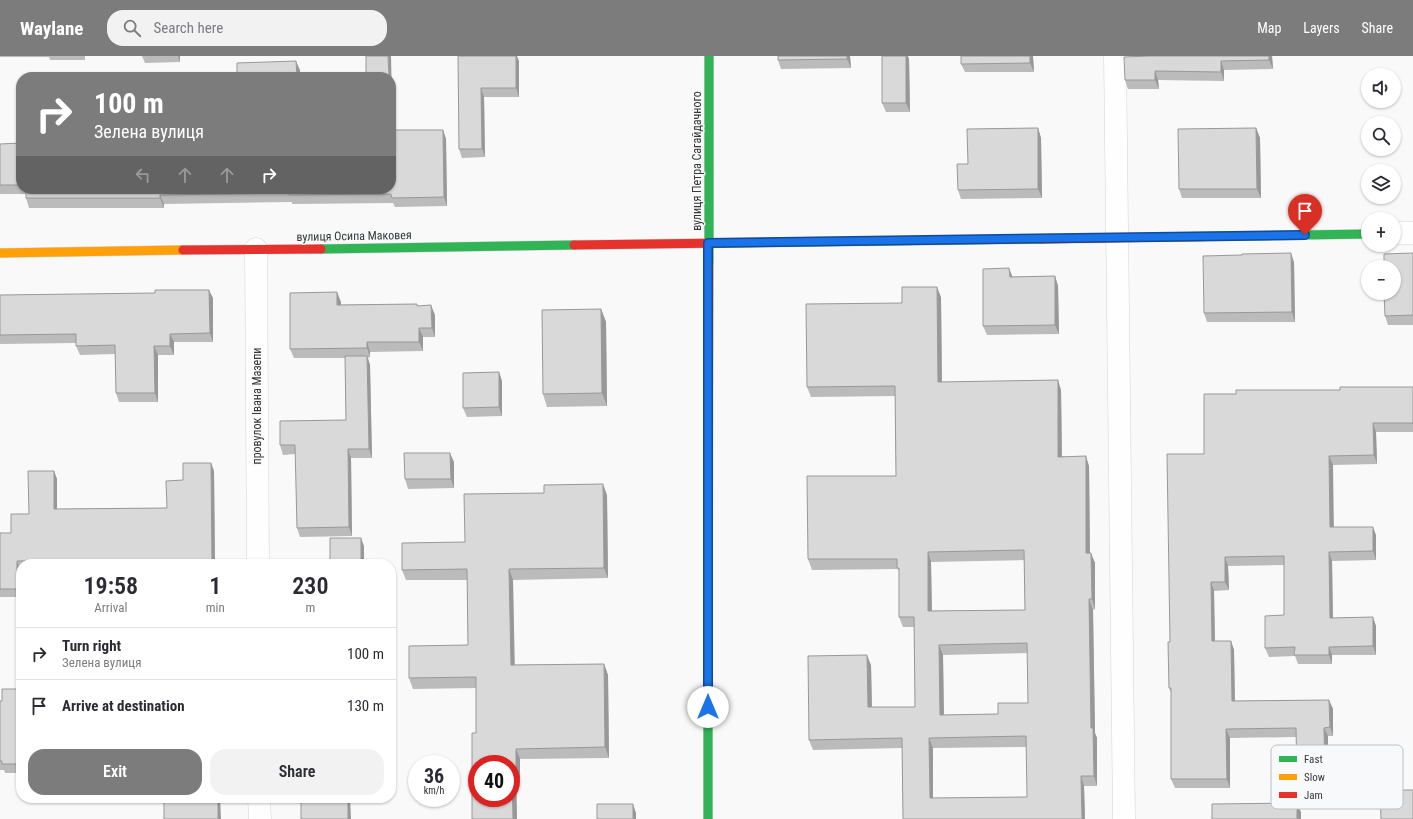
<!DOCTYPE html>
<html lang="en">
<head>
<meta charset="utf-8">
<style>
  :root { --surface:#fff; --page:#f2f2f3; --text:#2b2b33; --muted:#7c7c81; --line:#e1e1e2; --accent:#7c7c7c }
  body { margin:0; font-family:"Roboto Condensed",sans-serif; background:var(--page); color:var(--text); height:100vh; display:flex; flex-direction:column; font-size:15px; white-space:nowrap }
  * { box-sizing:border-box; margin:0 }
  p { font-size:13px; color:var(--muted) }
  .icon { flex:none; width:22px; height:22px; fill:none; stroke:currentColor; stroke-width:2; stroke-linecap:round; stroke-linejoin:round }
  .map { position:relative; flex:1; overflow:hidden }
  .details { position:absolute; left:16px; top:503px; width:380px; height:244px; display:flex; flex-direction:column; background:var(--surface); border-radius:16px; box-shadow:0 1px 3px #0004 }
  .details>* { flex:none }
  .top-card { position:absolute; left:16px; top:16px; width:380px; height:122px; border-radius:16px; box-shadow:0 1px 3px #0004; background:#7c7c7c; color:#fff; overflow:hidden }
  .fabs { position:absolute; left:1361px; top:12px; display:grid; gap:8px }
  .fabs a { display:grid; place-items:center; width:40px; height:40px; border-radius:50%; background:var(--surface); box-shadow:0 1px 3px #0004; font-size:20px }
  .speed { position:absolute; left:408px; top:699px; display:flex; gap:8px; font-size:20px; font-weight:700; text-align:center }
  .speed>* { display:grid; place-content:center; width:52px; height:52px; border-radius:50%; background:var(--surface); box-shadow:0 1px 3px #0004; line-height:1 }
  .speed small { font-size:10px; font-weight:400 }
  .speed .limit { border:6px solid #d22; background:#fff; color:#111 }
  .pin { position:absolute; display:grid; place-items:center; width:34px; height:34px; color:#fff; margin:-41px -17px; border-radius:50% 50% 50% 0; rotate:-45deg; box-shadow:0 0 4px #0007 }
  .pin .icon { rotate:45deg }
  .me { position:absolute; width:44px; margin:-22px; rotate:0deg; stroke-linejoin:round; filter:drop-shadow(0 0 3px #0008) }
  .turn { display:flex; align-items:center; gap:14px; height:84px; padding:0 12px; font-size:18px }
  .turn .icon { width:52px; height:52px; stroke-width:2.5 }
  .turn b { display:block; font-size:28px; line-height:34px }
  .lanes { display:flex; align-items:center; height:38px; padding:0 12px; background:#0003; justify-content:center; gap:20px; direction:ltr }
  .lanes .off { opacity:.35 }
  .eta { display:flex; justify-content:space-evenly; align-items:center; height:68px; text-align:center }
  .eta b { font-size:24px; font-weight:600; line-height:28px }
  .action { display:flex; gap:8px; margin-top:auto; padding:8px 12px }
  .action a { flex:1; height:46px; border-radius:16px; background:var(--accent); color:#fff; font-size:16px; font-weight:600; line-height:46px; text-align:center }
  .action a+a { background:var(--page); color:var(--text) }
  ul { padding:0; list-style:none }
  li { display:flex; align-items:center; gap:12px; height:52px; padding:0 12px; border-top:1px solid var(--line) }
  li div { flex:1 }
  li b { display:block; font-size:15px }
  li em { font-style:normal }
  header { display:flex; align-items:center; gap:24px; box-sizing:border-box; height:56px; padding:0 20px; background:var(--accent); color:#fff }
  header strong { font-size:19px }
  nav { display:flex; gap:22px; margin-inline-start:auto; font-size:14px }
  .search { width:280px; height:36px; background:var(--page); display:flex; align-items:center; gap:10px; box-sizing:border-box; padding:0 14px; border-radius:16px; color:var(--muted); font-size:15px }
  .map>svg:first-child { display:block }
</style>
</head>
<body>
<header>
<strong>Waylane</strong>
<div class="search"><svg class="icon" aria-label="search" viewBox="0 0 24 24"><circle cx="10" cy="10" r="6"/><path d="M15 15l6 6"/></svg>Search here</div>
<nav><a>Map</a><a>Layers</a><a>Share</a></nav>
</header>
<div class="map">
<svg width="1413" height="763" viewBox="0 0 1413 763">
  <rect width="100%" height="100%" fill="#f9f9f9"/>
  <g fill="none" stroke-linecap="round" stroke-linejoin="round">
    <g stroke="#d4d4d4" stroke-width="23">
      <path id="street" d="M1115,0L1124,763
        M1394,177H1413
        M256,193L258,508
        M259,742L260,763"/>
    </g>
    <g stroke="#d4d4d4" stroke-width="10">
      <path id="fast" d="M1241,180L1368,178
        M724,187L1041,183
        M321,193L574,189
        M709,206V0
        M708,763V480"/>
    </g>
    <g stroke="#d4d4d4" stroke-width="10">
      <path id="slow" d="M0,197L183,194
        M708,480L709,206"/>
    </g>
    <g stroke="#d4d4d4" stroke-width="10">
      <path id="jam" d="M1041,183L1241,180
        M574,189L724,187
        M183,194L321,193"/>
    </g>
    <use href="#street" stroke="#fefefe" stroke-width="22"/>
    <use href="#fast" stroke="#30b455" stroke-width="9"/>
    <use href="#slow" stroke="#ff9f0a" stroke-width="9"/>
    <use href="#jam" stroke="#e5322d" stroke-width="9"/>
  </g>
  <path fill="#bbb" fill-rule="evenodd" d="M0,0H85V4H50L49,1H0Z
    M142,0H180V6L145,7Z
    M458,0L519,5V41H484L485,101L462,102L459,93Z
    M778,0H850L851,12L781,13L778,4Z
    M961,0H1033L1034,16H965L961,8Z
    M1149,0H1272L1273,13L1224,14V25L1158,24L1159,33H1128L1125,24Z
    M909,3L910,56H886L882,47Z
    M1038,72L1041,82L1042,142L961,143L958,134L968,108Z
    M1256,72L1260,82L1261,142H1182L1179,133Z
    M443,74L446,83L447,150L395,151L393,147L292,148V146L164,148V152H29L26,142V138H0V88L21,87V133H391Z
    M1413,197V269H1388L1385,260Z
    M1294,206L1295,266H1207L1204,257Z
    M1009,212L1012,221L1055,220L1058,230L1059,278L987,279L983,270Z
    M0,239L213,242V286H174V299H158V346H119L116,337L115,298L80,299L76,290V287L0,288Z
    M941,241L942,326L1061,334L1062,400L1089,410L1090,497L1095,507V553L1093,554L1095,677L1097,682V730H1084L1085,763H903L902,692L813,694L809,684L871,609L872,651H915L914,571H903L899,561V516L898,513L812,514L808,503L896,420L895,340L811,341L807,331L902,247ZM1024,504L1025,554L932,555L931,506ZM1028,597V647L998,658L944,659L943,599ZM1027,691V741L933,742V692Z
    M341,246V249L417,248V250L435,259V281H423V295L370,296V301L368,302L370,309L372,402H351L352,480L300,481L297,472L296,398L283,399L280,389L346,364L345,302H294L290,293Z
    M601,253L606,266L607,350L547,351L543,338Z
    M499,316L502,325V360L467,361L463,352Z
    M1413,331V376H1376L1377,408L1333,409V471L1376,479V504L1332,505L1333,562L1376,570V599H1332V608H1298L1295,600L1269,601L1265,592L1284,559V509L1228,510L1229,534L1214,535L1215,585H1231L1234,594L1235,645L1329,644L1333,653V680H1328V730L1300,731L1297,722L1296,681L1230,682V732H1175L1171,723V637L1169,632L1170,586L1204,398L1236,338Z
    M454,406V432L408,433L405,423Z
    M211,407L214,415L215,508H21V513H20V541H0V477H11L29,458L54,415L57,423V453L167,452L183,424Z
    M544,437L607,439L608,522L513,524L514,609L604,608L608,619L609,702L520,703V723H516L517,763H472L476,677V632L413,633L409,622L468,589L467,524H406L402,514L465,486Z
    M21,633V717H5L4,714H0V645H2Z"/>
  <path fill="#999899" d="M178,0H180V6Z
    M388,0H391L392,42L391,40V21H389Z
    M516,0H517L519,5V41L516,32Z
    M847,0H850L851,12L847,3Z
    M906,0H908L909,3L910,56L906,47Z
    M1030,0H1033L1034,16L1030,7Z
    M1269,0H1272L1273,13L1269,4Z
    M296,5L300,14V21H297Z
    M1221,5L1224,14V25L1221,16Z
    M1155,15L1158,24L1159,33L1155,24Z
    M481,32L484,41L485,101L482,93Z
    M1038,72L1041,82L1042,142L1038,133Z
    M1256,72L1260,82L1261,142L1257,133Z
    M443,74L446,83L447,150L444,141Z
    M160,139L164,148V152L160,142Z
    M1291,197L1294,206L1295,266L1292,256Z
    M1009,212L1013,222L1010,221Z
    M1055,220L1058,230L1059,278L1055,269Z
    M937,231L941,241L942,336L938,326Z
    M209,234L213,242V286L210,277Z
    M337,236L341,246V259L337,249Z
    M431,249L435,259V281L432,272Z
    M601,253L606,266L607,350L602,337Z
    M419,272L423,281V295L419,286Z
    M170,278L174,286V299L170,290Z
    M367,286L370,296V301L367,292Z
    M154,290L158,299V346L155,337Z
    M367,300L370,309L372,402L369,393Z
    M499,316L502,325V360L499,351Z
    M1058,324L1061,334L1062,411L1058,401Z
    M1373,367L1376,376L1377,408L1374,399Z
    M348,393L351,402L352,480L349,471Z
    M450,397L454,406V432L451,423Z
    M1086,400L1089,410L1090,507L1086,497Z
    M1329,400L1333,409L1334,480L1330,471Z
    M211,407L214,415L215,508H212Z
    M54,415L57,423V461L54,453Z
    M603,428L607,439L608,522L604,512Z
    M1373,471L1376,479V504L1373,495Z
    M361,482L364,490V508H361Z
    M928,496L931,506L932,565L928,555Z
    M1329,496L1332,505L1333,570L1330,562Z
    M1091,497L1095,507V553L1092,543Z
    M1225,501L1228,510L1229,534L1225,526Z
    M17,505L20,513V541L17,533Z
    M509,513L513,524L515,620L511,609Z
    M1211,526L1214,535L1215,594L1212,585Z
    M1089,543L1093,554L1095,677L1097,682V730L1094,720L1091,672Z
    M1373,561L1376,570V599L1373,590Z
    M1231,585L1234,594L1235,654L1232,645Z
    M939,589L943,599L944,669L940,659Z
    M1329,591L1332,599V608L1329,599Z
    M867,599L871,609L872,661L868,651Z
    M604,608L608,619L609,702L605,691Z
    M1329,644L1333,653V680L1330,671Z
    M1324,672L1328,680V730L1325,721Z
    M1226,673L1230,682V732L1227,723Z
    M929,682L933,692V753L930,742Z
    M516,693L520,703V723L516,713Z
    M512,713L516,723L517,763H513Z
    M1081,720L1084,730L1085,763H1082Z
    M218,742H220L221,763H218Z
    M348,742H350L351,763H348Z
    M1297,747L1301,756V763H1297Z
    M633,748L636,757V763H633Z"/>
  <path fill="#dad9da" stroke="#999899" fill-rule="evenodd" d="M366,0H388L389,21H366Z
    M458,0H516V32H481L482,93H459Z
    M778,0H847V3L778,4Z
    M882,0H906V47H882Z
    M961,0H1030V7L961,8Z
    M1149,0H1269V4L1221,5V16L1155,15V24H1125L1124,1Z
    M296,5L297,21H237V7Z
    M1038,72V133L958,134L957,108H968L967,73Z
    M1256,72L1257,133H1179L1178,73Z
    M391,74H443L444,141L392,142L391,138L289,139V137L160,139V142H26V133H391Z
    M21,87V129H0V88Z
    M1291,197L1292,256L1204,257L1203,200L1242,199V198Z
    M1413,197V259L1385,260L1384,237H1394V211H1384V198Z
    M1009,212L1010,221L1055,220V269L983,270V213Z
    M902,231H937L938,326L1058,324V401L1086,400V497H1091L1092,543H1089L1091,672H1093L1094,720H1081L1082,763H903L902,682L809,684L808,600L867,599L868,651H915L914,561H899V512H897V503H808L807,420H896L895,330L807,331L806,248L902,247ZM1024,494L1025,554L928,555V496ZM1027,587L1028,647H998V658L940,659L939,589ZM1026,680L1027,741L930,742L929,682Z
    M155,234H209L210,277L170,278V290H154L155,337H116L115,289L76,290V278L0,279V239L155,237Z
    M337,236V249L417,248V250L431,249L432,272H419V286H367V292L290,293V237Z
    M601,253L602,337L543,338L542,254Z
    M345,300H367L369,393H348L349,471L297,472L295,389H280V365L346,364Z
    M499,316V351L463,352V317Z
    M1340,331H1413V367H1373L1374,399L1329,400L1330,471H1373V495L1329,496L1330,562L1373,561V590L1329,591V599H1294L1295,591L1265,592V560L1284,559V500L1225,501V526H1211L1212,585H1231L1232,645L1329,644L1330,671L1324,672L1325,721L1297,722L1296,672L1226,673L1227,723H1171V632H1169L1168,586H1170L1167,398H1204V338H1236V334H1340Z
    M404,397H450L451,423H405Z
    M183,407H211L212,508H79V504L17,505V533H0V477H11V458H29L28,415H54V453L167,452L166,425L183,424Z
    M603,428L604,512L509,513L511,609L604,608L605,691L516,693V713H512L513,763H472V677H476V621L409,622V590L468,589L467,513L402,514V487L465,486L464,438L544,437V429ZM477,708H511V742H477Z
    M330,482H361V508H330Z
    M2,633H21V708H2V705H0V645H2Z
    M1380,734H1413V763H1381Z
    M164,742H218V763H164Z
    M301,742H348V763H301Z
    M1297,747V763H1212V748Z
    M597,748H633V763H597Z"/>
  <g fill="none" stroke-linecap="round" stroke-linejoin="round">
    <g stroke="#114b97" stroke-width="10">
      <path id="route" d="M708,651V187L1305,179"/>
    </g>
    <use href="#route" stroke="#1a73e8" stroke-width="7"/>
  </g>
  <g text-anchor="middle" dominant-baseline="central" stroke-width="3" stroke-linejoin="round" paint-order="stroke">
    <g font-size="12" fill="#383838" stroke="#f8f9fa">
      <text transform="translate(697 105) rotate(-90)">вулиця Петра Сагайдачного</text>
      <text transform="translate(354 180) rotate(-1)">вулиця Осипа Маковея</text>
      <text transform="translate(257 350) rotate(-90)">провулок Івана Мазепи</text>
    </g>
  </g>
  <rect x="1271" y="689" width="132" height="64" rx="6" fill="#f8f9fa" stroke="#bebfc0" stroke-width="1"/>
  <rect x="1279" y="700" width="18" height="6" fill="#30b455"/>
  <rect x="1279" y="718" width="18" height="6" fill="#ff9f0a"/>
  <rect x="1279" y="736" width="18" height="6" fill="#e5322d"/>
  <g font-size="11" fill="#383838">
    <text x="1304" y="707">Fast</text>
    <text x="1304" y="725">Slow</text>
    <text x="1304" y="743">Jam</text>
  </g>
</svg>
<div class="fabs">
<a><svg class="icon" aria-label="sound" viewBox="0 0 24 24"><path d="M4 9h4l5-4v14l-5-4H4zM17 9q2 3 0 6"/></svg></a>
<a><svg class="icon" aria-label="search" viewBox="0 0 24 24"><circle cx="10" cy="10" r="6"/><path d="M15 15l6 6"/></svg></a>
<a><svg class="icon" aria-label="layers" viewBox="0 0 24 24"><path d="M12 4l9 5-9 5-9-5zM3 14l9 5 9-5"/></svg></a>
<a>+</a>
<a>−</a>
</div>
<div class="speed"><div>36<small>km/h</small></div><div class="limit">40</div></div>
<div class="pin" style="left:1305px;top:179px;background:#d93025"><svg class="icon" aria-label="arrive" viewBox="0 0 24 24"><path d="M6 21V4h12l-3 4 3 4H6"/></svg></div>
<svg class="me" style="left:708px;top:651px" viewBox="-20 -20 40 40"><circle r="19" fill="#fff"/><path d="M0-13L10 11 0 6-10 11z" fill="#1a73e8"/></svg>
<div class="top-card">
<div class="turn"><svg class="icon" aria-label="right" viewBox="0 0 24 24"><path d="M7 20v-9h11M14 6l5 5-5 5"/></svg><div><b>100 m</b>Зелена вулиця</div></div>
<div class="lanes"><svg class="icon off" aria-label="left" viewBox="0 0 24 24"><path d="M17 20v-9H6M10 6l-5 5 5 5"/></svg><svg class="icon off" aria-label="ahead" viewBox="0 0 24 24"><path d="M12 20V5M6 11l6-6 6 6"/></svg><svg class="icon off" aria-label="ahead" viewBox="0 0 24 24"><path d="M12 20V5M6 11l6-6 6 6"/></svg><svg class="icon" aria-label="right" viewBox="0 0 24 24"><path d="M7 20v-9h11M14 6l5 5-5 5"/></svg></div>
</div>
<section class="details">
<div class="eta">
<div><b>19:58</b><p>Arrival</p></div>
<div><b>1</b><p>min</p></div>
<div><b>230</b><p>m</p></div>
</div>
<ul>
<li><svg class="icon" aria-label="right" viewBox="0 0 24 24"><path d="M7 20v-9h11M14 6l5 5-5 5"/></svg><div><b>Turn right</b><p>Зелена вулиця</p></div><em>100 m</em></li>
<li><svg class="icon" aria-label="arrive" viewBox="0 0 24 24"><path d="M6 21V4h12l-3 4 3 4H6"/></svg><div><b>Arrive at destination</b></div><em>130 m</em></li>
</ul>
<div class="action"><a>Exit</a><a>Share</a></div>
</section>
</div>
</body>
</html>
